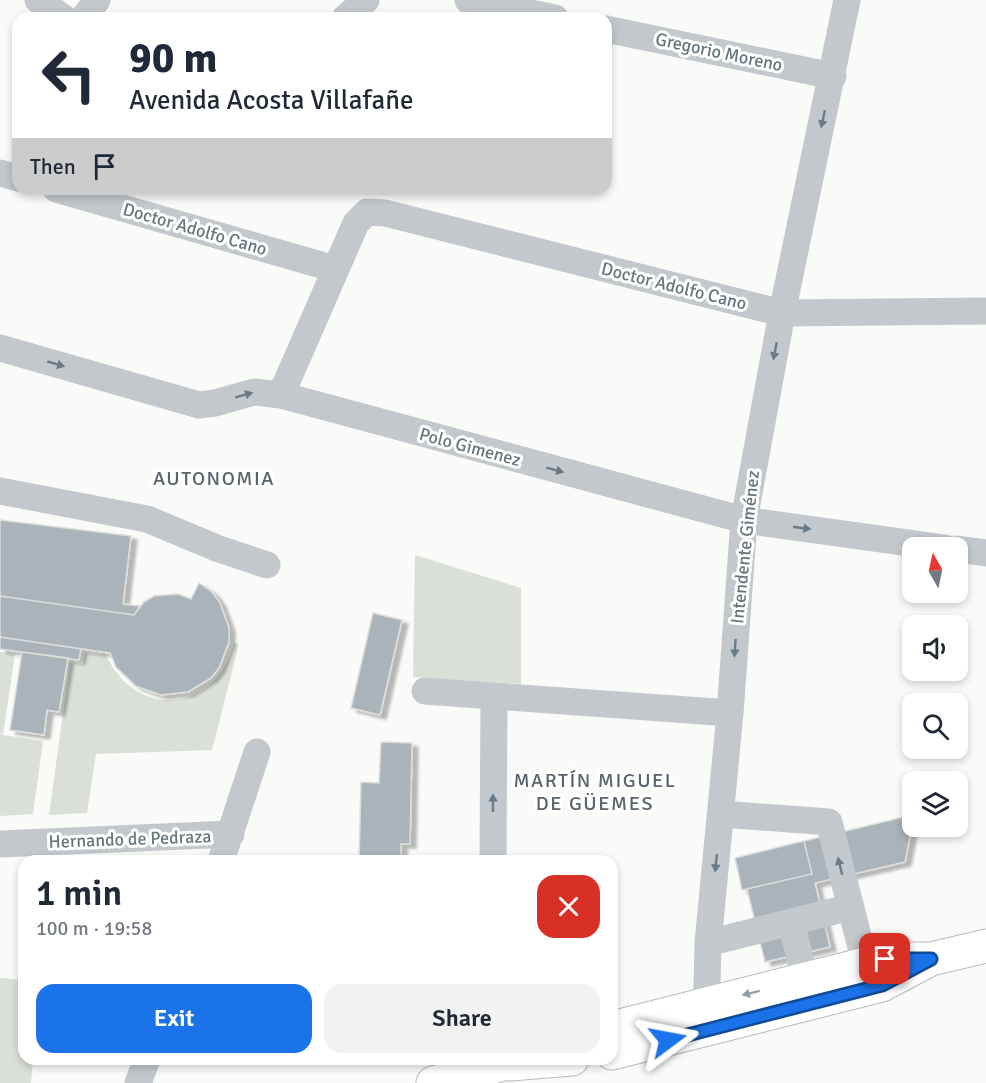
<!DOCTYPE html>
<html lang="en">
<head>
<meta charset="utf-8">
<style>
  :root { --surface:#fff; --page:#f2f2f3; --text:#1f2937; --muted:#747a83; --accent:#1a73e8 }
  body { margin:0; font-family:Signika,sans-serif; background:var(--page); color:var(--text); height:100vh; display:flex; flex-direction:column; font-size:22px; white-space:nowrap }
  * { box-sizing:border-box; margin:0 }
  p { font-size:20px; color:var(--muted) }
  .icon { flex:none; width:33px; height:33px; fill:none; stroke:currentColor; stroke-width:2; stroke-linecap:round; stroke-linejoin:round }
  .map { position:relative; flex:1; overflow:hidden }
  .sheet { position:absolute; left:18px; top:855px; width:600px; height:210px; display:flex; flex-direction:column; background:var(--surface); border-radius:18px; box-shadow:0 3px 9px #0003 }
  .sheet>* { flex:none }
  .guide { position:absolute; left:12px; top:12px; width:600px; height:183px; border-radius:18px; box-shadow:0 3px 9px #0003; background:#fff; color:var(--text); overflow:hidden }
  .needle { width:39px; rotate:351deg }
  .buttons { position:absolute; left:902px; top:537px; display:grid; gap:12px }
  .buttons a { display:grid; place-items:center; width:66px; height:66px; border-radius:12px; background:var(--surface); box-shadow:0 3px 9px #0003; font-size:30px }
  .pin { position:absolute; display:grid; place-items:center; width:51px; height:51px; color:#fff; margin:-26px; border-radius:12px; box-shadow:0 3px 9px #0006 }
  .me { position:absolute; width:66px; margin:-33px; rotate:77deg; stroke-linejoin:round; filter:drop-shadow(0 0 4px #0008) }
  .turn { display:flex; align-items:center; gap:21px; height:126px; padding:0 18px; font-size:27px }
  .turn .icon { width:78px; height:78px; stroke-width:2.5 }
  .turn b { display:block; font-size:42px; line-height:51px }
  .then { display:flex; align-items:center; height:57px; padding:0 18px; background:#0003; gap:12px; font-size:22px }
  .round { display:grid; place-items:center; flex:none; width:63px; height:63px; border-radius:18px; background:var(--page) }
  .headline { display:flex; align-items:center; justify-content:space-between; height:102px; padding:0 18px }
  h1 { font-size:36px; font-weight:600; line-height:45px }
  .cta { display:flex; gap:12px; margin-top:auto; padding:12px 18px }
  .cta a { flex:1; height:69px; border-radius:18px; background:var(--accent); color:#fff; font-size:24px; font-weight:600; line-height:69px; text-align:center }
  .cta a+a { background:var(--page); color:var(--text) }
  .map>svg:first-child { display:block }
</style>
</head>
<body>
<div class="map">
<svg width="986" height="1083" viewBox="0 0 986 1083">
  <defs>
    <filter id="shadow"><feDropShadow dx="6" dy="4" stdDeviation="1.5" flood-color="#0004"/></filter>
  </defs>
  <rect width="100%" height="100%" fill="#fafaf8"/>
  <path fill="#dadfd7" d="M415,555L521,588V684L413,677Z
    M234,643L239,644L212,750L96,754L87,813L49,815L70,662L83,664L85,653L106,655C136,720 216,714 234,643Z
    M0,652L15,654L3,735L43,741L33,814L0,816Z
    M0,978L24,980V1059H33L31,1083H0Z"/>
  <path fill="#aab3b9" stroke="#dcdcda" stroke-width="1.5" filter="url(#shadow)" d="M0,520L131,536L123,604L140,606L134,615L0,596Z
    M199,583L212,592L220,603L229,628V642L219,668L211,678L188,692L161,695L136,686L116,667L110,653L0,637V596L134,615L144,602L154,596L178,594L191,599Z
    M373,613L402,620L380,715L351,708Z
    M0,637L81,649L79,660L0,649Z
    M22,652L68,658L59,712L47,710L44,735L10,730Z
    M381,742L412,743L410,844H401V861H359L361,782L379,783Z
    M912,815V826L905,862L815,883L830,947L765,962L747,889L812,874L804,841Z
    M804,841L812,874L742,890L735,858Z"/>
  <g fill="none" stroke-linecap="round" stroke-linejoin="round">
    <g stroke="#b5babe" stroke-width="35">
      <path id="major" d="M612,1028L885,959H931L986,946
        M612,1053L882,985L927,961
        M510,1064L572,1059
        M433,1083L522,1059"/>
    </g>
    <path stroke="#c3c8cc" stroke-width="27" d="M38,0L64,18
      M468,0L555,18
      M84,18L97,0
      M345,18L366,0
      M606,29L833,76
      M0,173L18,178
      M56,189L335,269
      M0,348L199,405L215,403L254,392L281,395L744,520L945,548
      M281,395L356,223L367,212L385,213L782,313L986,311
      M0,491L147,519L219,549L267,565
      M957,549L986,553
      M425,691L730,713
      M721,814L829,822L865,963
      M0,844L231,834
      M221,861L257,752
      M493,861L494,696
      M791,922L805,979L798,998
      M708,943L851,907
      M706,1025L708,943L730,713L744,520L782,313L847,0
      M138,1083L147,1059"/>
    <use href="#major" stroke="#fff" stroke-width="33"/>
  </g>
  <defs><path id="oneway-solid" d="M-6-.8H1V-3.2L6.5 0L1 3.2V.8H-6Z" transform="scale(1.5)"/></defs>
  <g fill="#6a7a87">
    <use href="#oneway-solid" transform="translate(823 119) rotate(102)"/>
    <use href="#oneway-solid" transform="translate(775 351) rotate(101)"/>
    <use href="#oneway-solid" transform="translate(56 364) rotate(16)"/>
    <use href="#oneway-solid" transform="translate(244 395) rotate(-15)"/>
    <use href="#oneway-solid" transform="translate(555 470) rotate(15)"/>
    <use href="#oneway-solid" transform="translate(802 528) rotate(8)"/>
    <use href="#oneway-solid" transform="translate(735 648) rotate(94)"/>
    <use href="#oneway-solid" transform="translate(493 803) rotate(-90)"/>
    <use href="#oneway-solid" transform="translate(716 863) rotate(96)"/>
    <use href="#oneway-solid" transform="translate(840 866) rotate(-104)"/>
  </g>
  <use fill="#939fa8" href="#oneway-solid" transform="translate(751 993) rotate(166)"/>
  <g fill="none" stroke-linecap="round" stroke-linejoin="round">
    <g stroke="#114b97" stroke-width="15">
      <path id="route" d="M668,1040L882,985L931,959H885"/>
    </g>
    <use href="#route" stroke="#1a73e8" stroke-width="10"/>
  </g>
  <g text-anchor="middle" dominant-baseline="central" stroke-width="6" stroke-linejoin="round" paint-order="stroke">
    <g font-size="18" fill="#657683" stroke="#fff">
      <text transform="translate(719 52) rotate(12)">Gregorio Moreno</text>
      <text transform="translate(195 229) rotate(16)">Doctor Adolfo Cano</text>
      <text transform="translate(674 286) rotate(14)">Doctor Adolfo Cano</text>
      <text transform="translate(470 447) rotate(15)">Polo Gimenez</text>
      <text transform="translate(745 547) rotate(-84)">Intendente Giménez</text>
      <text transform="translate(130 839) rotate(-2)">Hernando de Pedraza</text>
    </g>
    <g font-size="20" letter-spacing="1.5" fill="#57646e" stroke="#fff">
      <text x="214" y="478">AUTONOMIA</text>
      <text x="595" y="780">MARTÍN MIGUEL<tspan x="595" dy="23">DE GÜEMES</tspan></text>
    </g>
  </g>
</svg>
<div class="buttons">
<a><svg class="needle" viewBox="-14 -14 28 28"><path d="M0-13l5 13h-10z" fill="#e53935"/><path d="M0 13l5-13h-10z" fill="#747a83"/></svg></a>
<a><svg class="icon" aria-label="sound" viewBox="0 0 24 24"><path d="M4 9h4l5-4v14l-5-4H4zM17 9q2 3 0 6"/></svg></a>
<a><svg class="icon" aria-label="search" viewBox="0 0 24 24"><circle cx="10" cy="10" r="6"/><path d="M15 15l6 6"/></svg></a>
<a><svg class="icon" aria-label="layers" viewBox="0 0 24 24"><path d="M12 4l9 5-9 5-9-5zM3 14l9 5 9-5"/></svg></a>
</div>
<div class="pin" style="left:885px;top:959px;background:#d93025"><svg class="icon" aria-label="arrive" viewBox="0 0 24 24"><path d="M6 21V4h12l-3 4 3 4H6"/></svg></div>
<svg class="me" style="left:668px;top:1040px" viewBox="-20 -20 40 40"><path d="M0-17L14 15 0 8-14 15z" fill="#1a73e8" stroke="#fff" stroke-width="4"/></svg>
<div class="guide">
<div class="turn"><svg class="icon" aria-label="left" viewBox="0 0 24 24"><path d="M17 20v-9H6M10 6l-5 5 5 5"/></svg><div><b>90 m</b>Avenida Acosta Villafañe</div></div>
<div class="then">Then<svg class="icon" aria-label="arrive" viewBox="0 0 24 24"><path d="M6 21V4h12l-3 4 3 4H6"/></svg></div>
</div>
<section class="sheet">
<div class="headline"><div><h1>1 min</h1><p>100 m · 19:58</p></div><a class="round" style="background:#d93025;color:#fff"><svg class="icon" aria-label="close" viewBox="0 0 24 24"><path d="M6 6l12 12M18 6L6 18"/></svg></a></div>
<div class="cta"><a>Exit</a><a>Share</a></div>
</section>
</div>
</body>
</html>
